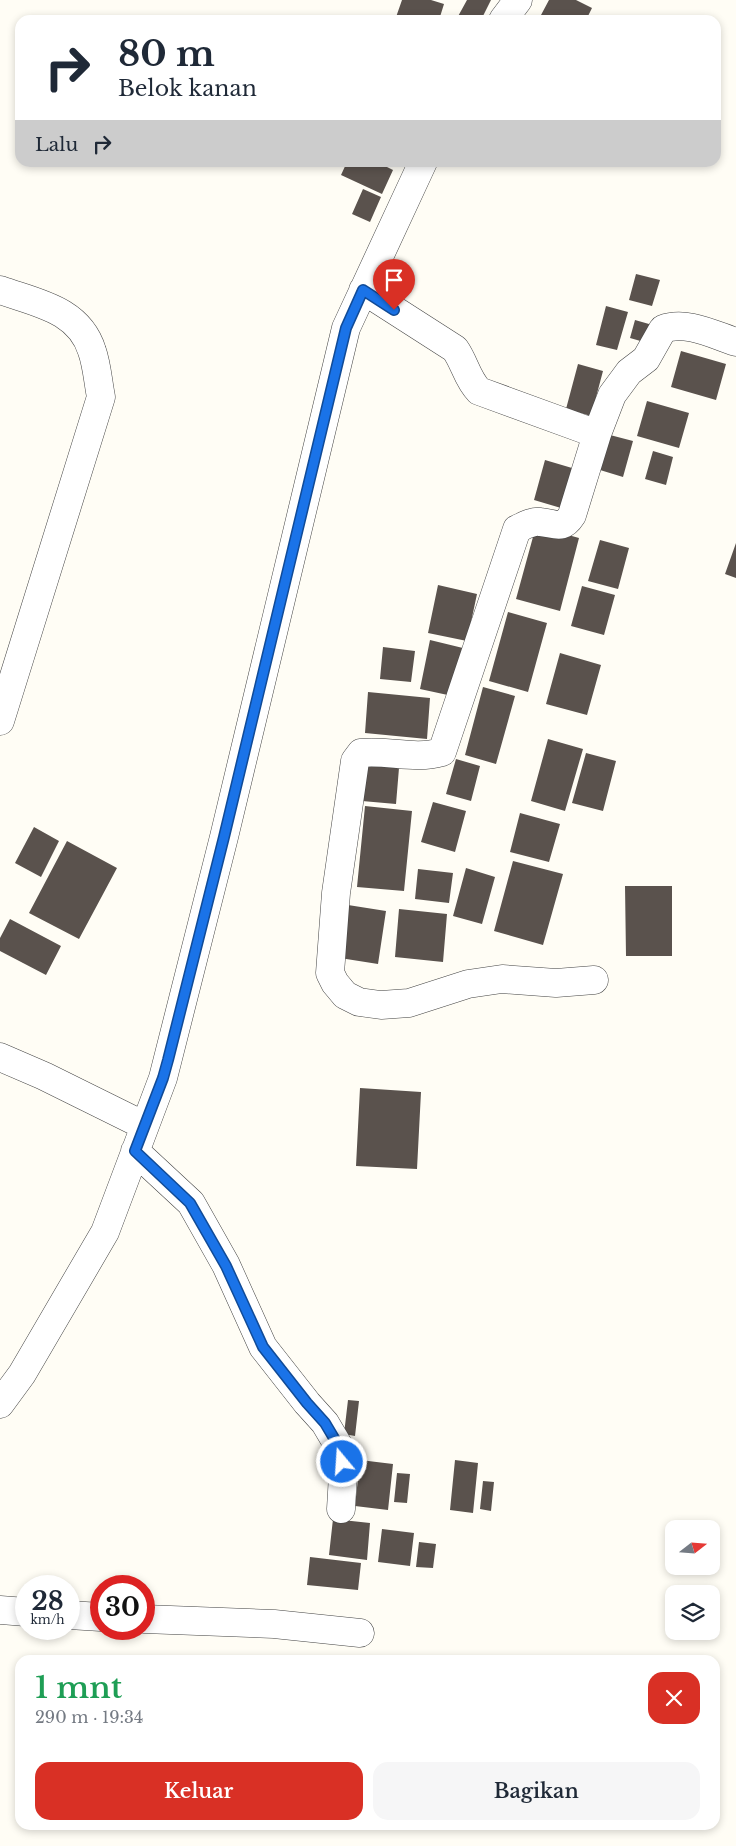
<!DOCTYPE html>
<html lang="id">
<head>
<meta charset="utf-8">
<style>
  :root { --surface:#fff; --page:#f6f6f7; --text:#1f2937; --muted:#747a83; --accent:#d93025 }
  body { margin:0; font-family:"Libre Baskerville",serif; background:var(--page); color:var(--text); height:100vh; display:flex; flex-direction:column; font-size:19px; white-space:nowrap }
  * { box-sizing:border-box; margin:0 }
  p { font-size:16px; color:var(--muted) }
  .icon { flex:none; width:28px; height:28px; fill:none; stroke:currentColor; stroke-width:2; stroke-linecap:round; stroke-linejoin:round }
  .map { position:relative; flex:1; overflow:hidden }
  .side { position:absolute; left:15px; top:1655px; width:705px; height:175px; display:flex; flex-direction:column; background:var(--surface); border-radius:15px; box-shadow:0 2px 8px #0003 }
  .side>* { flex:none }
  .top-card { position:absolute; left:15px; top:15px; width:706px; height:152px; border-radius:15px; box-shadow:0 2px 8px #0003; background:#fff; color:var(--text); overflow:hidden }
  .needle { width:32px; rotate:73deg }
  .controls { position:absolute; left:665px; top:1520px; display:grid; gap:10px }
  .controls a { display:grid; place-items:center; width:55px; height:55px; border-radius:10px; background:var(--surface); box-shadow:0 2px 8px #0003; font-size:25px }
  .speed { position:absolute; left:15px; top:1575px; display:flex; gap:10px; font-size:25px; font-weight:700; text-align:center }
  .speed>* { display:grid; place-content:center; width:65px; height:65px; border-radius:50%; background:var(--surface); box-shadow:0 2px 8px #0003; line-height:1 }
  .speed small { font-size:12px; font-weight:400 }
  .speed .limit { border:8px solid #d22; background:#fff; color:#111 }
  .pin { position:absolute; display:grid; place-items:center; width:42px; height:42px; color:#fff; margin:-51px -21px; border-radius:50% 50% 50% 0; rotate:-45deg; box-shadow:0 0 5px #0007 }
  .pin .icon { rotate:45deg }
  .me { position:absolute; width:55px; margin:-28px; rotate:342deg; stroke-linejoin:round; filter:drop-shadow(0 0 4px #0008) }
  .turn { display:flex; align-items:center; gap:18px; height:105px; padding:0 20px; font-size:22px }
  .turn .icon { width:65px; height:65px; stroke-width:2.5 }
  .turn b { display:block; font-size:35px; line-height:42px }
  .then { display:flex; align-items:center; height:48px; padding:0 20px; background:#0003; gap:10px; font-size:19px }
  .round { display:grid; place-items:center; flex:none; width:52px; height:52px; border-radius:15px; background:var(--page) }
  .overview { display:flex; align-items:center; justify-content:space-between; height:85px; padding:0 20px }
  h1 { font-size:30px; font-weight:600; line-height:38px; color:#1e9e55 }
  .action { display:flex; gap:10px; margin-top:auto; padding:10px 20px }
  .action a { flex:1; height:58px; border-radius:15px; background:var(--accent); color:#fff; font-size:20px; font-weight:600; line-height:58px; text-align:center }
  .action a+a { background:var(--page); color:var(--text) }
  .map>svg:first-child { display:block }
</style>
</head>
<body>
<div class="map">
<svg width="736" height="1846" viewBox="0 0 736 1846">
  <rect width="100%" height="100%" fill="#fffdf5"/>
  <path fill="#5a524d" d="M402,0H431L444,4L439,20H395Z
    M467,0H491L481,20H456Z
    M549,0H576L592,8L586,20H551L541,15Z
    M347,162H377L393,170L382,194L341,175Z
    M363,189L381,197L370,222L352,214Z
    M636,274L660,280L652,306L629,300Z
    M606,306L628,312L617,350L596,345Z
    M635,320L656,326L651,344L630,338Z
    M681,351L726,364L716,400L671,387Z
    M578,364L603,371L591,416L566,409Z
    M647,401L689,413L679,448L637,436Z
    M610,435L633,441L623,477L600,470Z
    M653,451L673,457L666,485L645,479Z
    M545,460L572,468L561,508L534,500Z
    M536,526L579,538L560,611L516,599Z
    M600,540L629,548L618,589L588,581Z
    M736,543V578L725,574Z
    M438,585L477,594L467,641L428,633Z
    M582,586L615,595L604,635L571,626Z
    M508,612L547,623L528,692L489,681Z
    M430,640L467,649L457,697L420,689Z
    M383,647L415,651L411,682L380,679Z
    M560,653L601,665L587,715L546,704Z
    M483,687L515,696L496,764L465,755Z
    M368,692L430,698L427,739L365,733Z
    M548,739L583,749L565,811L531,801Z
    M586,753L616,761L603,811L572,803Z
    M456,759L480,766L471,801L446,794Z
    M365,765L399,768L396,804L362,801Z
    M433,802L466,811L455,852L421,842Z
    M365,806L412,811L404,891L357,887Z
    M520,813L560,824L549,862L510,852Z
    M34,827L59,841L41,877L15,863Z
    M67,841L117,868L79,939L29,913Z
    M513,861L563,874L543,945L494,931Z
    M466,868L495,877L482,924L453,916Z
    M418,869L453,873L449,903L415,899Z
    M625,886H672V956H626Z
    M348,905L386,911L378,964L340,958Z
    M399,909L447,914L443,962L395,957Z
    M10,919L61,946L46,975L0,951V938Z
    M360,1088L421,1092L417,1169L356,1166Z
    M348,1400L359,1401L355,1436L344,1434Z
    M360,1460L393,1464L388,1510L355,1506Z
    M455,1460L478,1463L473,1513L450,1510Z
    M397,1473L410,1474L407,1503L394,1502Z
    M483,1481L494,1482L491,1511L480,1509Z
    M333,1519L370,1523L367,1560L329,1555Z
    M382,1529L414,1533L410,1566L378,1562Z
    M419,1542L436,1544L433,1568L416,1567Z
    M310,1557L361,1563L358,1590L307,1585Z
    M16,1738H20V1756H19Z"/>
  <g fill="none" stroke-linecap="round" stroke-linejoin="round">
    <g stroke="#444" stroke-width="29">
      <path id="street" d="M503,20L518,0
        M0,290C36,303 79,309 92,351C97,365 98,382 101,397L0,721
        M363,290L455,349C465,363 467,379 479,391L597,434L572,515C562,531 555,523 540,522C532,521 524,526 517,529L442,752C415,760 388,750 361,753L355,761L336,893L330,973L335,983L345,995L359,1002L381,1005L409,1003L468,984L502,979L556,983L594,980
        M597,434L612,395L629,372L646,359L663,329C686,320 714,335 736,342
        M0,1057L44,1076L145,1126
        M135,1151L191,1203L226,1265L263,1347L307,1403L325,1423L341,1450L343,1475L341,1509
        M0,1404L22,1374L105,1232L163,1078L224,837L346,328L423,162
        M0,1610L26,1612
        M69,1615L101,1617
        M144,1619L274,1624L360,1633"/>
    </g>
    <use href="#street" stroke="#fff" stroke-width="28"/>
  </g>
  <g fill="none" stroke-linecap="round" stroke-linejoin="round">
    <g stroke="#114b97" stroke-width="12">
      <path id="route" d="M342,1462L341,1450L325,1423L307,1403L263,1347L226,1266L190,1203L135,1151L163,1078L168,1060L224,837L346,328L363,290L394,310"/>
    </g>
    <use href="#route" stroke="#1a73e8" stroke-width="9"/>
  </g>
</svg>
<div class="controls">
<a><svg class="needle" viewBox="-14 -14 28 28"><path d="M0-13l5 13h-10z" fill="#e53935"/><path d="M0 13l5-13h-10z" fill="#747a83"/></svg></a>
<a><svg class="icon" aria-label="layers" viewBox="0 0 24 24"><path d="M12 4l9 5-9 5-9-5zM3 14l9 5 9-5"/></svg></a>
</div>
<div class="speed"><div>28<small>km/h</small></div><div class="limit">30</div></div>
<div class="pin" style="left:394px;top:310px;background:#d93025"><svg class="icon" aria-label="arrive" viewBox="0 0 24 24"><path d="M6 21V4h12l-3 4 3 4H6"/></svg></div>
<svg class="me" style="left:342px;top:1462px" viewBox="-20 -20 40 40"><circle r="17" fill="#1a73e8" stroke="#fff" stroke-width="3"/><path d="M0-11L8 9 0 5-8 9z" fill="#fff"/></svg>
<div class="top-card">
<div class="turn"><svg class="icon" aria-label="right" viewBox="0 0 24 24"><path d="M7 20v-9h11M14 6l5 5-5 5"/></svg><div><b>80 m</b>Belok kanan</div></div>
<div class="then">Lalu<svg class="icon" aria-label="right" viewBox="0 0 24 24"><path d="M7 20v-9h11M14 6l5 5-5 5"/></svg></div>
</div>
<section class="side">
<div class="overview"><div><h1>1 mnt</h1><p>290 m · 19:34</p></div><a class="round" style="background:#d93025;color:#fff"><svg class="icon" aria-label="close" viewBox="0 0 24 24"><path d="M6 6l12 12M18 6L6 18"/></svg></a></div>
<div class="action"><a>Keluar</a><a>Bagikan</a></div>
</section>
</div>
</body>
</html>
